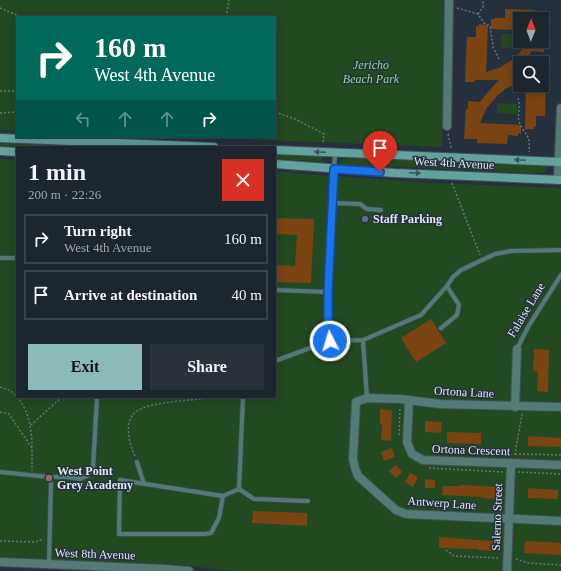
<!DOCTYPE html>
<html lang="en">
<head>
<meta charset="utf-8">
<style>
  :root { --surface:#1c262e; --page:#29323a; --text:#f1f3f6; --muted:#a0a5aa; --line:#3a434a; --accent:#8bbbb9 }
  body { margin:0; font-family:"Times New Roman",serif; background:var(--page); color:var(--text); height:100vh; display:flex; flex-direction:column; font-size:15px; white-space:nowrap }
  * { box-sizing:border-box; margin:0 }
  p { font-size:13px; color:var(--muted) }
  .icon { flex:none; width:22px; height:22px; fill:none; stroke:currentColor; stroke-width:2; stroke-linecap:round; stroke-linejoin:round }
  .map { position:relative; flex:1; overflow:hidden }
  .panel { position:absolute; left:16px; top:146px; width:260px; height:252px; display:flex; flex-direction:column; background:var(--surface); border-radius:0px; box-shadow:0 2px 10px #0003,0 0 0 1px var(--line) }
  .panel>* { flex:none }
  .hud { position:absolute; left:16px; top:16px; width:260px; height:122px; border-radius:0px; box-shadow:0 2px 10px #0003,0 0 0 1px var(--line); background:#00695c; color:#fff; overflow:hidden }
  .needle { width:26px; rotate:1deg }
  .buttons { position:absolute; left:513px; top:12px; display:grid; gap:8px }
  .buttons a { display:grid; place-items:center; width:36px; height:36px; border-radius:0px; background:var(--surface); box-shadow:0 2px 10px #0003,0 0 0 1px var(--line); font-size:20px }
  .pin { position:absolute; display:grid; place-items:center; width:34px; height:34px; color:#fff; margin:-41px -17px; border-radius:50% 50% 50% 0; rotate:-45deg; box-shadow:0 0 4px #0007 }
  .pin .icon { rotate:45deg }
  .me { position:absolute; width:44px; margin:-22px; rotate:355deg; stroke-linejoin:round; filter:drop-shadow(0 0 3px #0008) }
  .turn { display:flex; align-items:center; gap:14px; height:84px; padding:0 12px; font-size:18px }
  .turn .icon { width:52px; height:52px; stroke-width:2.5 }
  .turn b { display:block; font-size:28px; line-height:34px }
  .lanes { display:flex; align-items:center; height:38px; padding:0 12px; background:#0003; justify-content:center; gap:20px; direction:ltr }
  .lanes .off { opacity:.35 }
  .round { display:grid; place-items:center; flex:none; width:42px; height:42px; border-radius:0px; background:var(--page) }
  .summary { display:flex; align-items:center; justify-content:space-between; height:68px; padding:0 12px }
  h1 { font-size:24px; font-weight:700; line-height:30px }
  .button { display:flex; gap:8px; margin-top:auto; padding:8px 12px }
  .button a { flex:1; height:46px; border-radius:0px; background:var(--accent); color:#111; font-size:16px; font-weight:700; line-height:46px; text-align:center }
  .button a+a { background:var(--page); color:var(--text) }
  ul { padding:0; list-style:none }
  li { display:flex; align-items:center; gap:12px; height:50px; margin:0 8px 6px; padding:0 4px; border:2px solid var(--line); border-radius:0px }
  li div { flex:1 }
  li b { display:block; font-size:15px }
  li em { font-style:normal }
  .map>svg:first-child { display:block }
</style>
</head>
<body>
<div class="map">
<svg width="561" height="571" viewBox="0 0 561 571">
  <rect width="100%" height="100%" fill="#25323e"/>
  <path fill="#234921" d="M0,0H446L442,147L188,137H275V17H17V130H0Z
    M501,34H516L515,48L501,47Z
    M497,103L517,104V114L497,113Z
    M0,141L145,147L0,146Z
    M275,153L322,156L323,162L275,159Z
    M347,157L545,165L546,169L545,172L529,173L341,164L340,161Z
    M0,159L17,160V397H275V172L428,183L561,188V571H232L184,565L0,558Z"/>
  <path fill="#7a4312" d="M505,9L535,10V19H520V30L491,29V19H494V18H505Z
    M542,14H548L547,43H545L544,52L532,51L524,63H520V66L518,67L520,70V83L505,89L498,95L486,109L480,123L521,125V134L518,133V136L508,135L507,144L477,143V139H464L466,109H468V101L480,102L487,93L499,80H475V82H465L467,37H476V26H479V24L488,25L486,72L499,68L515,58L521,51L527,41H542Z
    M526,85H546L545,116H536V127L534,126V129H525Z
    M275,218L314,219L311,283L275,282V265L295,266L297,235L275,234Z
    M431,319L446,343L416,362L401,338Z
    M534,349L549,350L548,392L537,391L538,372L533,371Z
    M380,409L392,410L391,441L381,440L382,424H380Z
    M425,421L442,422L441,433L425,432Z
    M447,432L481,433V444L447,443Z
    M528,436L561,438V447L528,446Z
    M392,448L395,457L384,461L381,452Z
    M396,465L402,472L396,478L389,471Z
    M410,473L418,477L413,487L405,482Z
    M425,479L435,480V488H425Z
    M460,485L499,487L498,499L481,498V497L442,495L443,486H460Z
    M528,488L558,490V499L528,498Z
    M253,511L307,513V526L252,523Z
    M439,537L493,541V551L478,550V549L439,548Z
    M525,541L561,543V555L524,553Z"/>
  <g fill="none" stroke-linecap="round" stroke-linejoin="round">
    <g stroke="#434f5a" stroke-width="5.5">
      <path id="lane" d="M332,203L360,204L367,209L381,210
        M0,258H17
        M275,290L327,292
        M441,328L457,315L459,305L447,286
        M363,340L367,398
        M329,341L328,331L327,292L335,152
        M517,349L528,327L561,275
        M275,361L329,341L363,340L421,315L447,286L453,277L461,270L495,254L511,251L561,250
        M137,462L144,484
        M0,472L49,477H68L80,479L87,476L93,468L97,397
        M239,489L243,397
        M239,489L254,499L308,501
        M223,496L219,518L211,533L205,534H119L120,480L223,496L239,489
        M49,564L51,482L49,477"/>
    </g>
    <g stroke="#434f5a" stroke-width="10">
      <path id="street" d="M447,126L449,0
        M558,180L561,108
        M409,400L407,442L412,454L423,460L561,465
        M515,407L517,349
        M561,407L440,404L400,399L367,398L356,402L353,459L355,468L358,476L396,510L406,514L561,521
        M0,562L164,569L189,571
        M507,571L511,463"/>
    </g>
    <g stroke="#434f5a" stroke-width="10">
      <path id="secondary" d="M0,138L214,147
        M275,150L561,162
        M0,151L17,152
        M275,164L395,173L561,180"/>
    </g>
    <path stroke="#68737e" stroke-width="1.5" stroke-dasharray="2 2" stroke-linecap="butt" d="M0,8L21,17
      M457,8L478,14L484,23L490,26L493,47L500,61
      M478,14L483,7V0
      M226,17L229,0
      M0,91H17
      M518,98C521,106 517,114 519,121C524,136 531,132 529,152
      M275,112L295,119L324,134L323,142
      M0,113L17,112
      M448,134L451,148
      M220,138V137
      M452,183L480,255
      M0,387C4,389 9,389 12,392C28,405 32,428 32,448
      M0,412L9,414L32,448V471
      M31,425L62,397
      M399,435L400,407
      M515,454L561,455
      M510,455L515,454L522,414
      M135,456C129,444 123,420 137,411C151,401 194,401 213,397
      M429,468L503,472
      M518,472L561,474
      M0,541L35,542L43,539
      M446,550L454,556L500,558
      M516,559L528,563L561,565"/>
    <use href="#lane" stroke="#547a76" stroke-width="4"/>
    <use href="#street" stroke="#547a76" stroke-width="8"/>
    <use href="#secondary" stroke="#64a39d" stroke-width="8"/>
  </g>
  <defs><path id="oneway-solid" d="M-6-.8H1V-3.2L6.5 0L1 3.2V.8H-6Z"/></defs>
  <g fill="#38545a">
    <use href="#oneway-solid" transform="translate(320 152) rotate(-178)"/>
    <use href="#oneway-solid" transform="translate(520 160) rotate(-178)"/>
    <use href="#oneway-solid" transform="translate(415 173) rotate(3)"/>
  </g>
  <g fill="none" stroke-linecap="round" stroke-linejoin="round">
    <g stroke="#114b97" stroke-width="10">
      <path id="route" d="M330,341L328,330V292L334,169L380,172"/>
    </g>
    <use href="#route" stroke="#1a73e8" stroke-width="7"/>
  </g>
  <circle fill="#5c6f8a" stroke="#25323e" stroke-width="1.5" cx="365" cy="219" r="4"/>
  <circle fill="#8d6e63" stroke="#25323e" stroke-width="1.5" cx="49" cy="478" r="4"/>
  <g text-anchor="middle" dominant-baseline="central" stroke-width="3" stroke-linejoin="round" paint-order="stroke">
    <g font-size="12" font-style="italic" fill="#91d78b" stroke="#25323e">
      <text x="371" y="65">Jericho<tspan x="371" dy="14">Beach Park</tspan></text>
    </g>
    <g font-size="12" fill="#dee6ee" stroke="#25323e">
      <text transform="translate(454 163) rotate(3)">West 4th Avenue</text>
      <text transform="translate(526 310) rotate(-59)">Falaise Lane</text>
      <text transform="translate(464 392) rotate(3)">Ortona Lane</text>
      <text transform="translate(471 450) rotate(2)">Ortona Crescent</text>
      <text transform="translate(442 503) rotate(4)">Antwerp Lane</text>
      <text transform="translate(497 517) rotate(-88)">Salerno Street</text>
      <text transform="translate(95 554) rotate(2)">West 8th Avenue</text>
    </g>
    <g font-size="12" font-weight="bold" fill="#dee6ee" stroke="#25323e" text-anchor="start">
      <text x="373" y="219">Staff Parking</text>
      <text x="57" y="471">West Point<tspan x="57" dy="14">Grey Academy</tspan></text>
    </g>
  </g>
</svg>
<div class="buttons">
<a><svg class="needle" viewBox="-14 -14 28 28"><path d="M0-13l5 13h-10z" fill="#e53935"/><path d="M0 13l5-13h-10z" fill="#a0a5aa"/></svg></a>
<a><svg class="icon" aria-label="search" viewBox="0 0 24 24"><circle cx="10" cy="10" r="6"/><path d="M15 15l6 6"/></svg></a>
</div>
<div class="pin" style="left:380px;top:172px;background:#d93025"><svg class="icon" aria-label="arrive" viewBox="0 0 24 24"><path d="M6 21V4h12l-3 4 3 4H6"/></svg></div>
<svg class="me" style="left:330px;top:341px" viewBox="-20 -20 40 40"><circle r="17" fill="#1a73e8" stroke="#fff" stroke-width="3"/><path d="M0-11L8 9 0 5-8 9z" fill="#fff"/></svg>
<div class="hud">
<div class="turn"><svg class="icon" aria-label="right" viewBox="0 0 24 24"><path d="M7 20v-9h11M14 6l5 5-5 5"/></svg><div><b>160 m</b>West 4th Avenue</div></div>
<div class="lanes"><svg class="icon off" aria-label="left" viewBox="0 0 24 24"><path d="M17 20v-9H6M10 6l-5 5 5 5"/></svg><svg class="icon off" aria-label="ahead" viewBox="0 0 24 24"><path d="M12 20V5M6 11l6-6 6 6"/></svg><svg class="icon off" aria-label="ahead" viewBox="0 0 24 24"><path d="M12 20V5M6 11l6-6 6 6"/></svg><svg class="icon" aria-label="right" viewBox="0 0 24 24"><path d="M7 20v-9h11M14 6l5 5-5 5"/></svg></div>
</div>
<section class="panel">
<div class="summary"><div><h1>1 min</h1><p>200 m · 22:26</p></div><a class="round" style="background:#d93025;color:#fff"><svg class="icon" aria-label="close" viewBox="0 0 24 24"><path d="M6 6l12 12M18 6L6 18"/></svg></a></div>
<ul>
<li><svg class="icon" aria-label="right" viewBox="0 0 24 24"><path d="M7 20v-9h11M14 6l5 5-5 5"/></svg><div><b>Turn right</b><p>West 4th Avenue</p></div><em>160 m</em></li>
<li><svg class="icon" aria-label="arrive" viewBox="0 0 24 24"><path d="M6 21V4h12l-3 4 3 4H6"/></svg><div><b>Arrive at destination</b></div><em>40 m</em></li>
</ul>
<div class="button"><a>Exit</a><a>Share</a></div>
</section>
</div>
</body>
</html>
